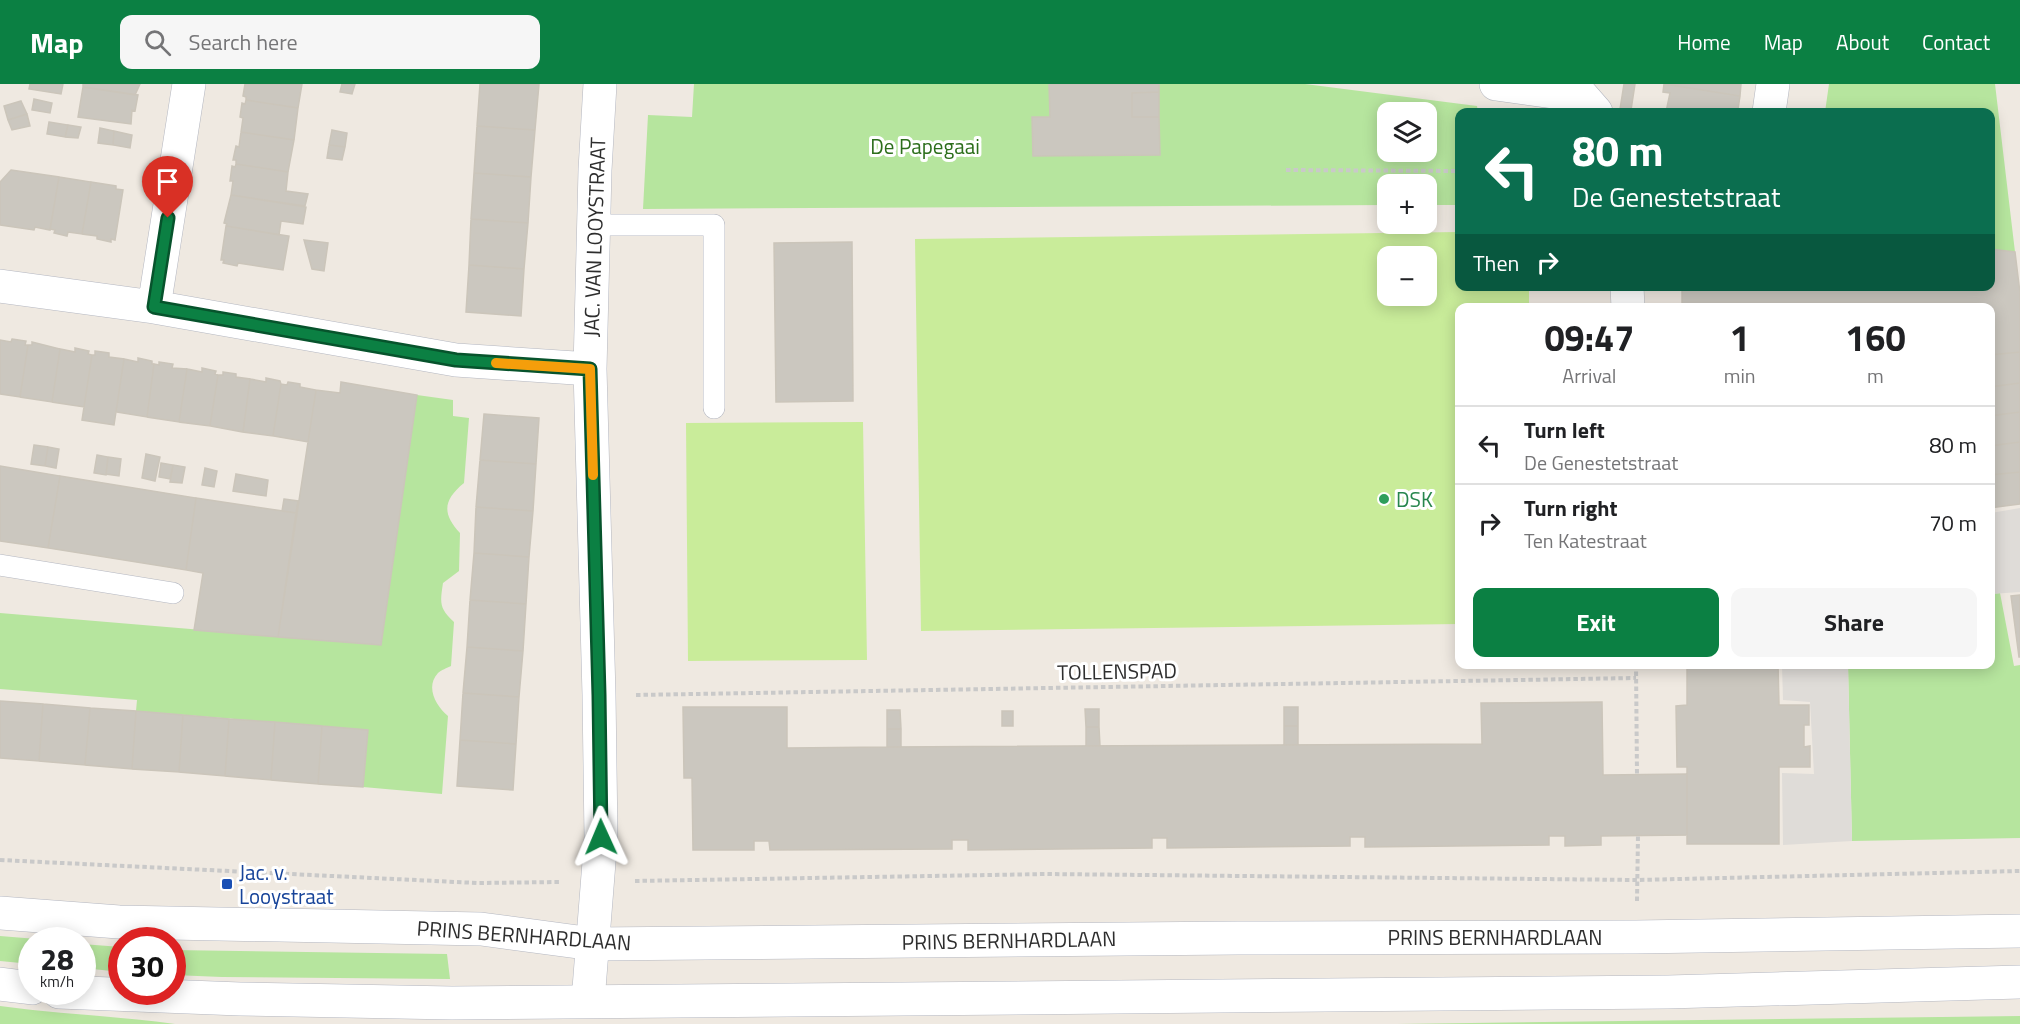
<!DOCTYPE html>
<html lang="en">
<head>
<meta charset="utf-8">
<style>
  :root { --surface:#fff; --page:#f6f6f6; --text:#202124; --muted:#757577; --line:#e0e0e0; --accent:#0b8043 }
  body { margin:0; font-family:"Titillium Web",sans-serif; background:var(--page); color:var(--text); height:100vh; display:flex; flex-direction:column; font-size:22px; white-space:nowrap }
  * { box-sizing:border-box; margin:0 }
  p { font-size:20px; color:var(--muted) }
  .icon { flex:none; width:33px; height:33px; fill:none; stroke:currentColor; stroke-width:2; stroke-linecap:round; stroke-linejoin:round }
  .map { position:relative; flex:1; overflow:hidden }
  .details { position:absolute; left:1455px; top:219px; width:540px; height:366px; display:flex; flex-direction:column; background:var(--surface); border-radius:12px; box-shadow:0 3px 15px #0003 }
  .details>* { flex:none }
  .top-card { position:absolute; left:1455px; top:24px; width:540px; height:183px; border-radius:12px; box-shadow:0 3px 15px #0003; background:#0b6e4f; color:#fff; overflow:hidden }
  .buttons { position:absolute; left:1377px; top:18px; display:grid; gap:12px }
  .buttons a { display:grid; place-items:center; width:60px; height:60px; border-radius:12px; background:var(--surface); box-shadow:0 3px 15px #0003; font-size:30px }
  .speed { position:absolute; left:18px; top:843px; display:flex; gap:12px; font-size:30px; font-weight:700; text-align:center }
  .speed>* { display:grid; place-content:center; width:78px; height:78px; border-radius:50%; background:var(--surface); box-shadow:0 3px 15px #0003; line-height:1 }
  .speed small { font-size:15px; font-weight:400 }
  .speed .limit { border:9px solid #d22; background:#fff; color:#111 }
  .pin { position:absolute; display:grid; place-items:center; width:51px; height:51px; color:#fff; margin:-62px -26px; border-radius:50% 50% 50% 0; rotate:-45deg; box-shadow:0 0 6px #0007 }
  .pin .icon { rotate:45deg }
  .me { position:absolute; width:66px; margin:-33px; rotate:359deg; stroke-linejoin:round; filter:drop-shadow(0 0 4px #0008) }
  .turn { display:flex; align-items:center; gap:21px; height:126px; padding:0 18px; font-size:27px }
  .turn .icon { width:78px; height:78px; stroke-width:2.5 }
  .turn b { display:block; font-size:42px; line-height:51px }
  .then { display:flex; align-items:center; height:57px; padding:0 18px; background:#0003; gap:12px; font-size:22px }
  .eta { display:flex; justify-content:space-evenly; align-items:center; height:102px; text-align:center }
  .eta b { font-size:36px; font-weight:700; line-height:42px }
  .primary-button { display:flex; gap:12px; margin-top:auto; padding:12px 18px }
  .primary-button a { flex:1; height:69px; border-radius:12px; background:var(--accent); color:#fff; font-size:24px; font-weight:700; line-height:69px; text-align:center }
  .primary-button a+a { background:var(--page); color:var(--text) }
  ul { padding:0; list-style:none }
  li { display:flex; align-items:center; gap:18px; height:78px; padding:0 18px; border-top:2px solid var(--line) }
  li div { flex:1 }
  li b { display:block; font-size:22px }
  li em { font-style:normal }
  header { display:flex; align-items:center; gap:36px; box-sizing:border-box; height:84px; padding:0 30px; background:var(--accent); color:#fff }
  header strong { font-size:28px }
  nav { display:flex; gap:33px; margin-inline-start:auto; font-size:21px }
  .search { width:420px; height:54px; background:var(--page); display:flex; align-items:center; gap:15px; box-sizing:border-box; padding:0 21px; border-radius:12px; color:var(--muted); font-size:22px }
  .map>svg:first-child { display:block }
</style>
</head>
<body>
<header>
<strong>Map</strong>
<div class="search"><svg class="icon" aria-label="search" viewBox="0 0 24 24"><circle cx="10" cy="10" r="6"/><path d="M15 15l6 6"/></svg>Search here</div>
<nav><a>Home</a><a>Map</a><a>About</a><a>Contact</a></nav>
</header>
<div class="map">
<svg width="2020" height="940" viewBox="0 0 2020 940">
  <rect width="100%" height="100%" fill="#efe9e1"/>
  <path fill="#b6e59e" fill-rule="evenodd" d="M694,0H1305L1477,22L1478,28H1460L1459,121H1427L1426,100H1388L1387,121L643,125L648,31L692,33ZM1388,28H1426V68H1388Z
    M1829,0H1995L2015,168L1991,165L1990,28H1825Z
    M417,311L453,316V332L469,334L464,399C443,416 442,430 460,449L459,487L443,499C440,519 439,524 454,538L451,582C447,584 441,586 438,589C425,603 436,622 448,632L442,710L363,703L368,646L136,627L137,616L0,605V529L381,561Z
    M2000,509L2014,582L2020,581V754L1852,757L1848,581L1990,580L1991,510Z
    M0,852L49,856H32L31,880L0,877Z
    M82,860L121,863V888L83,884Z
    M172,866L447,870L450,895L222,893L173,891Z
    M0,922C58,930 117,932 175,940H0Z
    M2020,932V940H1397Z"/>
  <path fill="#c9ec9a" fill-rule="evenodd" d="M1459,148L1460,202L1529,203V223L1460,224L1459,540L921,547L915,155ZM1388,172H1426V212H1388Z
    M863,338L867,576L688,577L686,339Z"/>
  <path fill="#dfdcd8" d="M2020,424V508L1991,510V429Z
    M1782,581H1848L1852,757L1783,761L1782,689L1814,690L1810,618L1783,616Z"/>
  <path fill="#cbc7bf" stroke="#cbc5ba" stroke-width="1.5" d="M30,0H63L61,10L29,5Z
    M83,0H140L135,11L83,3Z
    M245,0H302L298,24L246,16V13L243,12Z
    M342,0H355L352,10L340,8Z
    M480,0H539L535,46L477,42Z
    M1049,0H1159V8L1132,9V33H1159L1160,71L1033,72L1032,33H1050Z
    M1624,0H1635L1631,26L1620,25Z
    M1664,0H1741L1740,12Z
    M1664,0L1740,12L1738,25H1734L1733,28H1666L1670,9L1663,8Z
    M83,3L138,11L135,27L132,26L131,40L78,33Z
    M1159,8V33H1132V9Z
    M34,15L52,19L50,29L32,26Z
    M246,16L298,24L294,56L241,48L243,34L240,33L242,19L245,20Z
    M21,17L27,30L8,36L4,22Z
    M27,30L30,42L12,46L8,36Z
    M49,38L68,41L65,53L47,50Z
    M68,41L81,43L78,54L65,53Z
    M477,42L535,46L531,93L474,89Z
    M100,44L114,47L113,61L98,59Z
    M332,46L347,49L345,63L329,61Z
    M114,47L132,51L130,64L113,61Z
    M241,48L294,56L288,88L236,80V76H233L236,62L239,63Z
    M329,61L345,63L342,76L327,74Z
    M236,80L288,88L286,107L308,110L305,122L231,111L233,97H230L232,82L235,83Z
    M11,86L59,93L50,146L35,143L34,146L0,141V98Z
    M474,89L531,93L528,139L471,135Z
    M59,93L91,98L82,150L68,148L67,152L54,149L55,146L50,145Z
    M91,98L116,102V105L123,106L115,156L111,155V158L97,155V152L82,150Z
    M231,111L306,123L303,140L281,137L279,151L226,142L227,140L224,139Z
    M471,135L528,139L524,185L469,181Z
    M226,142L289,152L283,186L238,179L237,182L223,179L224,176H221Z
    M304,156L328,159L324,187L312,185Z
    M852,158L853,317L776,318L774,159Z
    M1990,165L2015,168L2020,209V268L1990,271V224H1682V202H1990Z
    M469,181L524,185L521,232L466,228Z
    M12,255L26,257L25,261H28L20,313L0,310V256L11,258Z
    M32,258L60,265L52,318L20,313L28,261H32Z
    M75,264L89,267L88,270L92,271L84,323L52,318L60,265L75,268Z
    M95,267L109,269V273L124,275L114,341L82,336L92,271H95Z
    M2020,268V299L1990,303V271Z
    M138,274L152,277V280H154L147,333L116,328L124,275L138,278Z
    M159,278L173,280L172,284L187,285L179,338L147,333L154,280L159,281Z
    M202,284L216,287L215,290L218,291L210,342L179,338L187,285L202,288Z
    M223,288L236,290V293L250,295L243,348L210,342L218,291H223Z
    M266,294L280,297L281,300L273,352L243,348L250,295L266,298Z
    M288,298L300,300V303L316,306L308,358L273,352L281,300L287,301Z
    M341,298L417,311L381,561L278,553L316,306L340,309Z
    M2020,299V328L1990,332V303Z
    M2020,328V358L1990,362V332Z
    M484,330L539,334L536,380L480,376Z
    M2020,358V388L1990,391V362Z
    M34,361L48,363L45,382L31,380Z
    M48,363L59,365L56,384L45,382Z
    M146,370L160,373L155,397L142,394Z
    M97,371L108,373L106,391L94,389Z
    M108,373L121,375L119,392L106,390Z
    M480,376L536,380L533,427L476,423Z
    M161,379L173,381L170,395L159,393Z
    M173,381L185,383L182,399L170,398Z
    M0,382L60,392L48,464L0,457Z
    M205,384L217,387L214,403L202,401Z
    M2020,388V420L1990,424V391Z
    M236,390L268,396L266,412L233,407Z
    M60,392L196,414L186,486L48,464Z
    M196,414L296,429L278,553L194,546L203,489L186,486Z
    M284,415L298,417L296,429L282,427Z
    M476,423L533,427L529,473L474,469Z
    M474,469L529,473L526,520L470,516Z
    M2020,511V573H2019L2011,512Z
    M470,516L526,520L523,567L467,563Z
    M467,563L523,567L519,613L463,609Z
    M1687,580H1778L1779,621H1809V641H1804V663L1810,662V683H1779V760H1687V683H1677L1676,622L1687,621Z
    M463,609L519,613L516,660L460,656Z
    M0,617L43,620L39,677L0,674Z
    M1602,618L1603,691L1687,690V751L1601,752V761L1565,762V752H1549V761L1365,763V753H1350V762L1167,764V754H1152V764L968,766V756H952V765L770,766L769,757H754V766H693L692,694H684L683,623H787V664L887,663L1482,660L1481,619Z
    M43,620L90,624L85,681L39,677Z
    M1284,623H1298V642H1284Z
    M90,624L136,627L132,685L85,681Z
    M1085,625H1099V643H1086Z
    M887,626H900L901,645H887Z
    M136,627L183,631L179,688L132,685Z
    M1002,627H1013V642H1002Z
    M183,631L229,635L225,692L179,688Z
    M229,635L275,638L271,696L225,692Z
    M275,638L322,642L318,700L271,696Z
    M322,642L368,646L363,703L318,700Z
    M1284,642H1298V661H1284Z
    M1086,643H1099L1100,662H1086Z
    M887,645H901V663H887Z
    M460,656L516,660L513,706L457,702Z"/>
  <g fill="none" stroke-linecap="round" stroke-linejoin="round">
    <g stroke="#b4b7c1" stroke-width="22">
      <path id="service" d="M594,141H714V324
        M0,481L173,509"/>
    </g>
    <g stroke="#b4b7c1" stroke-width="34">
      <path id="minor" d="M1496,0L1582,12L1596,28
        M1769,28L1773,0
        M0,202L154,223L456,276L590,285
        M1627,202L1628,224
        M154,223L189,0
        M588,917L601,753L599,611L590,285L595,86L600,0"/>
    </g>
    <g stroke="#b4b7c1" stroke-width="34">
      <path id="secondary" d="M0,829L119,838L481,845L593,860L1238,854L1636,853L2020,847
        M0,900L32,904
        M59,908L240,915L452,919L1668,908L2020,898"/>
    </g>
    <path stroke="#c9c9c9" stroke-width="4" stroke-dasharray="4.5 3" stroke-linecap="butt" d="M1286,86L1460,87
      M1636,580L1637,691
      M636,611L1636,594
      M0,776L477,799L561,798
      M635,797L1047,790L1637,796L2020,787
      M1637,817L1638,751"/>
    <use href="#service" stroke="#fff" stroke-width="21"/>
    <use href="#minor" stroke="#fff" stroke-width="33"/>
    <use href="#secondary" stroke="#fff" stroke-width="33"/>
  </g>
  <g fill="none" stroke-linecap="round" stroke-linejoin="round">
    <g stroke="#07532c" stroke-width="15">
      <path id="route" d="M168,134L154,223L456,276L590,285L599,611L601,753"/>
    </g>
    <use href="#route" stroke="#0b8043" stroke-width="10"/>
    <path stroke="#f59e0b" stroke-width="10" d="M496,279L590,285L593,391"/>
  </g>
  <circle fill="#2e9e5b" stroke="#fff" stroke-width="2" cx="1384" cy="415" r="6"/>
  <rect fill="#1a4fb4" stroke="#fff" stroke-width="2" x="221" y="794" width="12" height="12" rx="3"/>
  <g text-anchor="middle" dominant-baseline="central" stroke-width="6" stroke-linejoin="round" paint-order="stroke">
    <g font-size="21" fill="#2c6e1b" stroke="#fff">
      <text x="925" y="62">De Papegaai</text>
    </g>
    <g font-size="21" fill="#2e2e2e" stroke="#fff">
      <text transform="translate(594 153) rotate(-88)">JAC. VAN LOOYSTRAAT</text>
      <text transform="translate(1117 587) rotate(-1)">TOLLENSPAD</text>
      <text transform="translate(524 851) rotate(4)">PRINS BERNHARDLAAN</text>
      <text x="1495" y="853">PRINS BERNHARDLAAN</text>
      <text transform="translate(1009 856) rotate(-1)">PRINS BERNHARDLAAN</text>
    </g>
    <g font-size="21" fill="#27864d" stroke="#fff" text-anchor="start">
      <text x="1396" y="415">DSK</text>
    </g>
    <g font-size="21" fill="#164399" stroke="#fff" text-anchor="start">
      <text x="239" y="788">Jac. v.<tspan x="239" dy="24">Looystraat</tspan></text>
    </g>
  </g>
</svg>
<div class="buttons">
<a><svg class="icon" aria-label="layers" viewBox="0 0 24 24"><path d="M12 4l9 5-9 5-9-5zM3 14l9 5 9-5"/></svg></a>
<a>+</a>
<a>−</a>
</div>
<div class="speed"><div>28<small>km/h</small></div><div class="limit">30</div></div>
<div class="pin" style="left:168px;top:134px;background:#d93025"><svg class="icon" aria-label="arrive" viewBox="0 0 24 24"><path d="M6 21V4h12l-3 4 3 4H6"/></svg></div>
<svg class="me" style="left:601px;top:753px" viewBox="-20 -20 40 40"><path d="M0-17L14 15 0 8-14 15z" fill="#0b8043" stroke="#fff" stroke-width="4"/></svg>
<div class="top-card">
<div class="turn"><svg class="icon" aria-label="left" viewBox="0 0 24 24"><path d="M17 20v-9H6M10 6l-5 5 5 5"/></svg><div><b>80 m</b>De Genestetstraat</div></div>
<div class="then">Then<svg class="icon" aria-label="right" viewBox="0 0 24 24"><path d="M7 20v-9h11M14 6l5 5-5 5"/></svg></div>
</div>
<section class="details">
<div class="eta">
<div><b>09:47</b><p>Arrival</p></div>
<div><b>1</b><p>min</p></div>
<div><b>160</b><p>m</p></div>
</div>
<ul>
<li><svg class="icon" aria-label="left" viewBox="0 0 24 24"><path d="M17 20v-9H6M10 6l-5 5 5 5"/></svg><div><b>Turn left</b><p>De Genestetstraat</p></div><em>80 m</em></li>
<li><svg class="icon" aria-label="right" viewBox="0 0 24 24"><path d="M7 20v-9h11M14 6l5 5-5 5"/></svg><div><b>Turn right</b><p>Ten Katestraat</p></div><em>70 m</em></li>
</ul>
<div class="primary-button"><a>Exit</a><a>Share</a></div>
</section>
</div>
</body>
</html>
